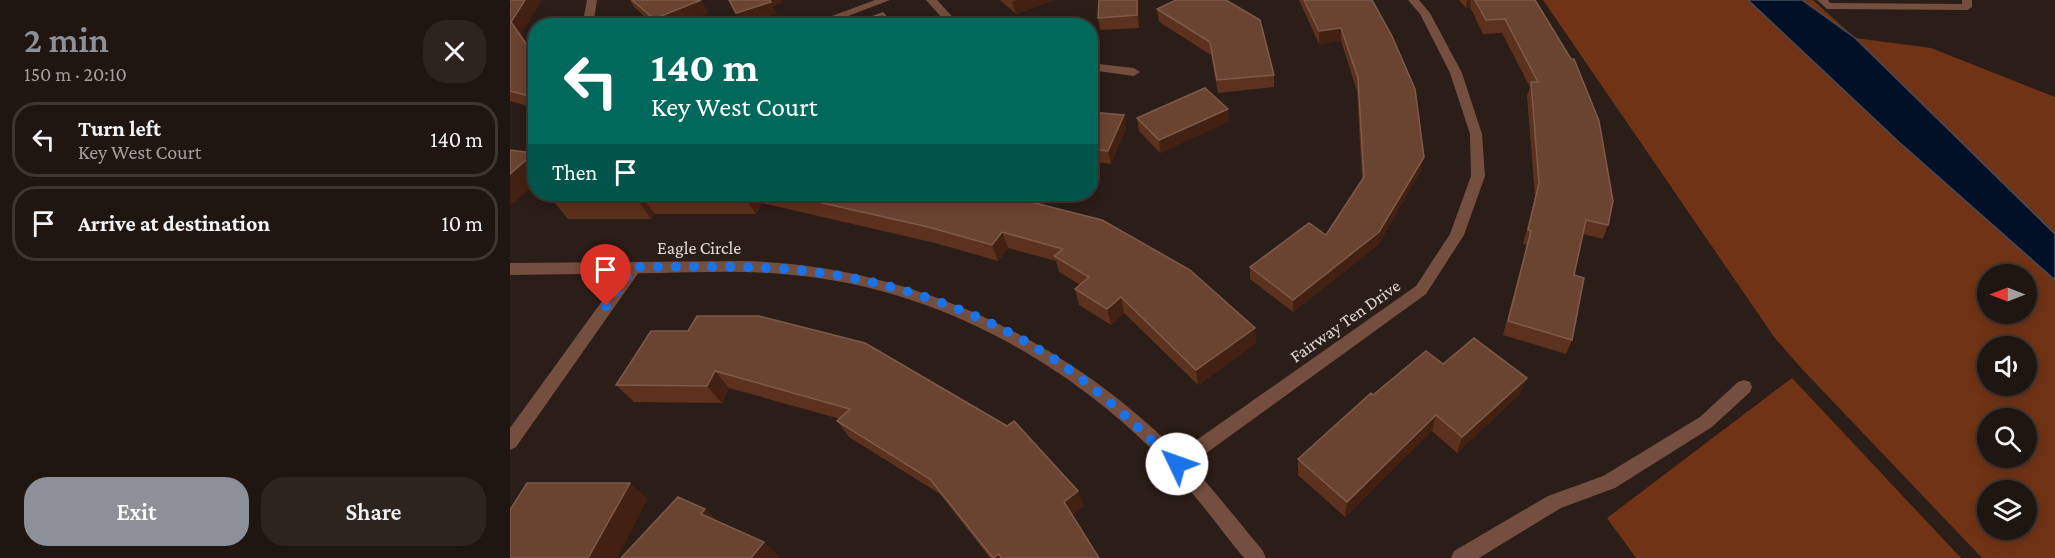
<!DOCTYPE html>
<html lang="en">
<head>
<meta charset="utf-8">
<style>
  :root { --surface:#201611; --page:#2d231f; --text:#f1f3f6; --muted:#a29f9f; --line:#3d3531; --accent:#8c9099 }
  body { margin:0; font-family:"Crimson Pro",serif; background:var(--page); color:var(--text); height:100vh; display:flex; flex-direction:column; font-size:22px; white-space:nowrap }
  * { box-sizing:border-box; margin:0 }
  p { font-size:20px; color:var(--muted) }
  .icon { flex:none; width:33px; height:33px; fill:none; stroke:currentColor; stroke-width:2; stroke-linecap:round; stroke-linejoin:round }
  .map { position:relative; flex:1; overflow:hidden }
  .sheet { display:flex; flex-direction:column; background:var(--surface); width:510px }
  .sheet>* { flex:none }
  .hud { position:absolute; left:18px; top:18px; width:570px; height:183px; border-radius:24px; box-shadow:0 3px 15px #0003,0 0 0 2px var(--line); background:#00695c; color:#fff; overflow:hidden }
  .needle { width:39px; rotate:270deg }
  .buttons { position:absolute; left:1467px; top:264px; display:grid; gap:12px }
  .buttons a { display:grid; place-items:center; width:60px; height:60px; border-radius:50%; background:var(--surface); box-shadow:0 3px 15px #0003,0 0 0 2px var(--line); font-size:30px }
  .pin { position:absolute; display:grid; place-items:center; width:51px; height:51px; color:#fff; margin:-62px -26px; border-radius:50% 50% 50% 0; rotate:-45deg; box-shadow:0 0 6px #0007 }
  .pin .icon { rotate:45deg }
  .me { position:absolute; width:66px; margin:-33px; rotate:312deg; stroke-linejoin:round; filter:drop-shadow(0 0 4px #0008) }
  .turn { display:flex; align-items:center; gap:21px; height:126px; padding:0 24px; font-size:27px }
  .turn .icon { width:78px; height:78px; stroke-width:2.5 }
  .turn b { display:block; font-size:42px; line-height:51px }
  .then { display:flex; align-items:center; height:57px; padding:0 24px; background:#0003; gap:12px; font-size:22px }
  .round { display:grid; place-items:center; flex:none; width:63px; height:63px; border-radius:24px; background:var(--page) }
  .overview { display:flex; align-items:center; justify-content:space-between; height:102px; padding:0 24px }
  h1 { font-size:36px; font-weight:600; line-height:45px; color:var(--accent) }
  .primary-button { display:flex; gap:12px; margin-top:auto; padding:12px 24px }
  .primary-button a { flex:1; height:69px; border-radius:24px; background:var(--accent); color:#fff; font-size:24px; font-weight:600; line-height:69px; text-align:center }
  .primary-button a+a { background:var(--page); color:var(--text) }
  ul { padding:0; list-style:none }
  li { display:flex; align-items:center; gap:18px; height:75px; margin:0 12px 9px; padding:0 12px; border:3px solid var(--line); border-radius:24px }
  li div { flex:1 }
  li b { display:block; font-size:22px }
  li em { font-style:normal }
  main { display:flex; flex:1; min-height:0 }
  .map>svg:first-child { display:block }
</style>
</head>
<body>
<main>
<section class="sheet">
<div class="overview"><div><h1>2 min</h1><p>150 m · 20:10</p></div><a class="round"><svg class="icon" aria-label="close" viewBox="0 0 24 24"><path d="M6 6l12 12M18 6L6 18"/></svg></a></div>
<ul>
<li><svg class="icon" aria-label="left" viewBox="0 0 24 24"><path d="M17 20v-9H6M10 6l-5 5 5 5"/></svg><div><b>Turn left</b><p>Key West Court</p></div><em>140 m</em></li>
<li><svg class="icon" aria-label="arrive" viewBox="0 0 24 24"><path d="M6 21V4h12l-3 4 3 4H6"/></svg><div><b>Arrive at destination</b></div><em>10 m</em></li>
</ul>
<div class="primary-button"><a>Exit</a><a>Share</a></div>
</section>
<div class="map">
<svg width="1545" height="558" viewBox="0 0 1545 558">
  <rect width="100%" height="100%" fill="#2b1d17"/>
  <path fill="#713316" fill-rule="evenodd" d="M1033,0H1303L1345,38L1421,48L1545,97V558H1472L1291,368L1264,337ZM1478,274H1516V314H1478ZM1478,346H1516V386H1478ZM1478,418H1516V458H1478ZM1478,490H1516V530H1478Z
    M1282,378L1451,558H1126L1097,518Z"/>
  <path fill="#011026" stroke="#454c5a" stroke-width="1.5" d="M1238,0H1292L1345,38L1545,234V280L1389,142Z"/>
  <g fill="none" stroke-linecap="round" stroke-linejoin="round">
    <path fill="#744e3e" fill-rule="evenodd" d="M1307,0H1318L1320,3L1452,4V0H1462V7L1457,10L1317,9Z
      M1234,380L1240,382L1242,387L1240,392L1202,427L1105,488L1051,508L969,558H941L944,551L1038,496L1093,476L1190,417L1228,382Z"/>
    <path fill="#744e3e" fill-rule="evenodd" d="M77,0H87L83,26H72Z
      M365,0H380L312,26H295Z
      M416,0H427L451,26H439Z
      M898,0H909L920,13L952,73L972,134L975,176L954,235L916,294L673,470L667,472L661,470L658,464L661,458L906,286L940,234L961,176L960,134L940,73L910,14Z
      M580,63L624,68L630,72L624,76L580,70Z
      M124,262L131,268L129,272L6,447L0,450V428L119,264Z"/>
    <path fill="#744e3e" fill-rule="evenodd" d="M233,261C401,265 557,339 674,458C702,487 727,520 753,551L756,558H734C710,529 688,498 662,470C563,364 427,288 282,275C238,270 194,272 150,273C100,274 50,274 0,275V263Z"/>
  </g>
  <path fill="#5c311d" d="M0,0L11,34L26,56V108L0,101Z
    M120,0H191L198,13L167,26H145L124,7Z
    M490,0H544L506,14Z
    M589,0H629V28L590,30L588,18Z
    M789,0H862L911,170L868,245L783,312L740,279V267L816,235L852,179L847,91L831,41L809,44Z
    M949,0H1025L1098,225L1093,239L1073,234L1064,275L1062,340L1056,354L993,335L1017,245L1013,244L1025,197L1017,96L1020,87L992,33L973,34L960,7L956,8Z
    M647,9L764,75V87L708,93L701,55L649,22Z
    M580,112L616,128L601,164L580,161Z
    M627,118L719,121L650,153L629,131Z
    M51,194H532L535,205L745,328L746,343L688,385L614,313L601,325L569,305L565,289L570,285L549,272L546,261L498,248L488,261L425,243L252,203L246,214H145L141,219H58L44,202Z
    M178,331L574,506L562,515L589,558H480L430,494L339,437L327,421L330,419L219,388L212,403L124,402L106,385Z
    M933,364L1010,394L947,453L922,431L835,517L788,475V459L863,395Z"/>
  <path fill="#422112" d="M15,0H32L11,34L26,56V58L1,22Z
    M191,0L198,13L167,26H148L144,19Z
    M260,0H272L273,3L263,6L267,14L233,25L226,13Z
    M507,0H544L506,14L502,2Z
    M627,0H629V28L627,15Z
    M957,0H961L960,7L956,8Z
    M831,28V41L809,44V31Z
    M718,109L719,121L650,153L649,140Z
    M614,115L616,128L601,164L598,151Z
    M24,153L26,155V184L0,206V174Z
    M914,157L911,170L868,245L783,312V300Z
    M238,194H247L252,203L246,214L235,198Z
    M527,194H532L536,205L526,218L521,202Z
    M132,198L145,214L141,219L129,202Z
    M492,232L498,248L488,261L482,245Z
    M611,297L614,313L601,325L597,309Z
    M745,328L746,343L688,385L686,370Z
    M205,371L219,388L212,403L197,386Z
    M1017,378L1010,394L947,453L952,437Z
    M926,415L922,431L835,517L837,502Z
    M120,483L138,499L107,558H78Z
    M568,491L574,506L560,517L554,502Z
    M195,509L212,524L191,514Z
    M254,542L269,556L268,558H241Z
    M489,554L491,558H483Z"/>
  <path fill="#6b4331" stroke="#7e5a4a" stroke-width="1.5" d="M0,0H15L1,22L26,58V98L0,91Z
    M122,0H191L144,19Z
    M219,0H260L261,2L226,13Z
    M589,0H627V15L588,18Z
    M666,0H716L750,20L764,75L707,80L700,42L647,9Z
    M794,0H862L882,36L905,89L914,157L869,232L783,300L740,267L799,223L816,235L854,177L848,78L831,28L809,31Z
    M965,0H1025L1061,59H1064L1089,121L1103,201L1098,225L1076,220L1064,275L1074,278L1062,340L998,321L1021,231L1018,230L1029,183L1021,82H1028L995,19L976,20Z
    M373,13L384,26H338Z
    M695,88L718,109L649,140L627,118Z
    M580,112L614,115L598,151L580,149Z
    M0,150L24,153L0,174Z
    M51,194H238L235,198H132L129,202H44Z
    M273,194H527L521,202L592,220L680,270L745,328L686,370L611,297L597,309L565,289L579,277L544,256L553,249L492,232L482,245L418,227Z
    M187,316H249L355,343L497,426L504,421L568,491L554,502L589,558H491L489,554L483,558L420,479L327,421L340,409L205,371L197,386L106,385L141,331H178Z
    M964,338L1017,378L952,437L926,415L837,502L788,459L861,393L863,395L916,351L933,364Z
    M17,483H120L78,558H0V510Z
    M168,497L195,509L191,514L254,542L241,558H111Z"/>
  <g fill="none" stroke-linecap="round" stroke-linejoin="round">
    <path stroke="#1a73e8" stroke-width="10" stroke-dasharray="0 18" d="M96,306L124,267C181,267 239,265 296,271C379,280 469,310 539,356C586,386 626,426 667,464"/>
  </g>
  <g text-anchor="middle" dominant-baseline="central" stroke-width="4.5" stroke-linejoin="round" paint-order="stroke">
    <g font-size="18" fill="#e3d9d5" stroke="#2b1d17">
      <text x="189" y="248">Eagle Circle</text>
      <text transform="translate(835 321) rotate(-35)">Fairway Ten Drive</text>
    </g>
  </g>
</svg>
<div class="buttons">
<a><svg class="needle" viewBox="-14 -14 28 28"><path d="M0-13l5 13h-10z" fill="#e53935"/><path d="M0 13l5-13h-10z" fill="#a29f9f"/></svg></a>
<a><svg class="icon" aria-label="sound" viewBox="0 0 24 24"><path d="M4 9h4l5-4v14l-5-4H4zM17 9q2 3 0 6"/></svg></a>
<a><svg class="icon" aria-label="search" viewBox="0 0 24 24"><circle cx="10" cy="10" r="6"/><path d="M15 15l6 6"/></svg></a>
<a><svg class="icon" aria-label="layers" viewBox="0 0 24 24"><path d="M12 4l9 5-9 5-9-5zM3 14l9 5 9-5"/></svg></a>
</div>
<div class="pin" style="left:96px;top:306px;background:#d93025"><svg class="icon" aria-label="arrive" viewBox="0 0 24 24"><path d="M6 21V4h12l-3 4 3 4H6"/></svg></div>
<svg class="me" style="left:667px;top:464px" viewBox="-20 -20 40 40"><circle r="19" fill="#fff"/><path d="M0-13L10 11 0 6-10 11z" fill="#1a73e8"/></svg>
<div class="hud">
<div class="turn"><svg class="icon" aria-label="left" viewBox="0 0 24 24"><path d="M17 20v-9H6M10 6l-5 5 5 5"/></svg><div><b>140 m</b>Key West Court</div></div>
<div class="then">Then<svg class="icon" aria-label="arrive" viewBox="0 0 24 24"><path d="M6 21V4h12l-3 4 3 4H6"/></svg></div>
</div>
</div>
</main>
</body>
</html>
